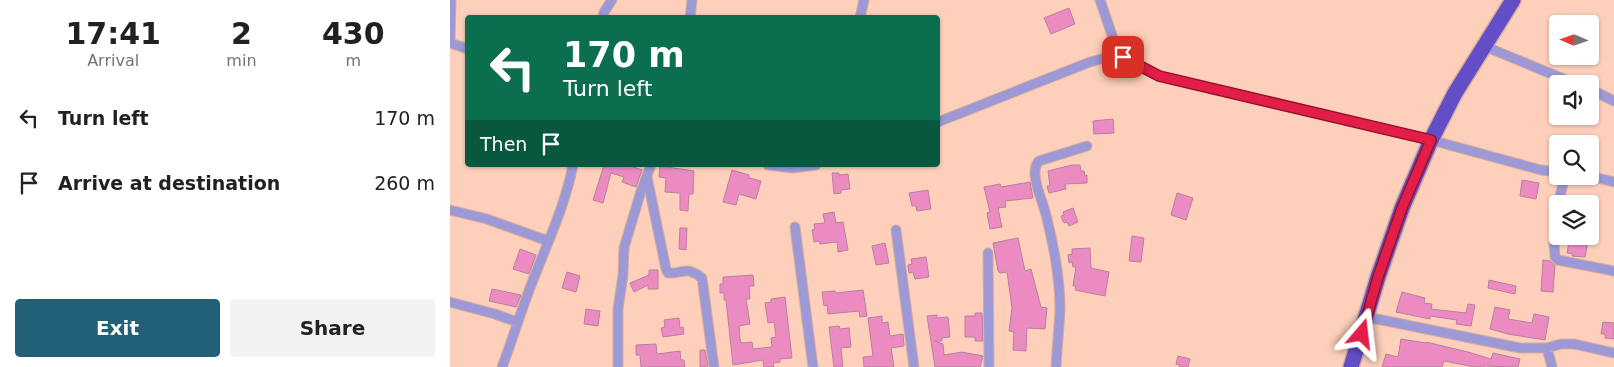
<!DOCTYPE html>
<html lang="en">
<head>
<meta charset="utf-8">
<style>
  :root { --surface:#fff; --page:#f2f2f2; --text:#202124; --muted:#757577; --accent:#226077 }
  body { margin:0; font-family:"DejaVu Sans",sans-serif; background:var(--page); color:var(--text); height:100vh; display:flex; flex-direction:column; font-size:19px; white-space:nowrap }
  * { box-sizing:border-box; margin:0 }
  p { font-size:16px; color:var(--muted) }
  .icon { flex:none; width:28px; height:28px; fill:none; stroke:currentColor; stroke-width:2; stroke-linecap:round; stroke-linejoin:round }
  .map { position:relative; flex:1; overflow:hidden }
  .details { display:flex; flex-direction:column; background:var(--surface); width:450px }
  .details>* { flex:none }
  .hud { position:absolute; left:15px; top:15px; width:475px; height:152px; border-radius:5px; box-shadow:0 1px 4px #0004; background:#0b6e4f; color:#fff; overflow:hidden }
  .needle { width:32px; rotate:272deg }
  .controls { position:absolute; left:1099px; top:15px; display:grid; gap:10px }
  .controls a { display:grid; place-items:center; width:50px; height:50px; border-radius:5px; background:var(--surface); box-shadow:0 1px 4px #0004; font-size:25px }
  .pin { position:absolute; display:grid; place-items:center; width:42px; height:42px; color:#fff; margin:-21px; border-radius:10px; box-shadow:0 2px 8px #0006 }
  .me { position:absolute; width:55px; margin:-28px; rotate:17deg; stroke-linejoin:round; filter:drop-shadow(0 0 4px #0008) }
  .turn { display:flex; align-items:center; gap:18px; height:105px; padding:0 15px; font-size:22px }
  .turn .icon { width:65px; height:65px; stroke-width:2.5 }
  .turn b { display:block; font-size:35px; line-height:42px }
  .then { display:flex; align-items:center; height:48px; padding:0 15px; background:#0003; gap:10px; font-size:19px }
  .eta { display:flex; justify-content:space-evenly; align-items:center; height:85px; text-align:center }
  .eta b { font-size:30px; font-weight:700; line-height:35px }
  .action { display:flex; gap:10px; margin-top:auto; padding:10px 15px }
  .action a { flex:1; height:58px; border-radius:5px; background:var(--accent); color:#fff; font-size:20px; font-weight:700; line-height:58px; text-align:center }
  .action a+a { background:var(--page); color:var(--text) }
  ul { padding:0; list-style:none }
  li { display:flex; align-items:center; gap:15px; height:65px; padding:0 15px }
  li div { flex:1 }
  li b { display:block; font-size:19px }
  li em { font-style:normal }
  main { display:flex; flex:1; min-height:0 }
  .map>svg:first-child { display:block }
</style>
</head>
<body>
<main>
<section class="details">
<div class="eta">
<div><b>17:41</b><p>Arrival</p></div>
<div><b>2</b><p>min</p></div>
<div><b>430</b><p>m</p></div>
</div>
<ul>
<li><svg class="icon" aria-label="left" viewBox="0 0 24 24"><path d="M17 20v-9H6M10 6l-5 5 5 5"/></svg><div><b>Turn left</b></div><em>170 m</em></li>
<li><svg class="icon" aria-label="arrive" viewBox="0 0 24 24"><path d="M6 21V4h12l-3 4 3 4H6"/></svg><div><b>Arrive at destination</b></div><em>260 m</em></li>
</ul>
<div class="action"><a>Exit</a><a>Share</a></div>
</section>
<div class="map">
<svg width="1164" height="367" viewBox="0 0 1164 367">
  <rect width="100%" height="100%" fill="#fed0bb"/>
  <path fill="#ec8bc2" stroke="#b6819e" d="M619,8L625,24L601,34L594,18Z
    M663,119L664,133L644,134L643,121Z
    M154,165H178L192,170L186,187L172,182L174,177L161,173L153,203L143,200Z
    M622,165H630L631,171H634L635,176L637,175V183L615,184L616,189L599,193L597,186H600L598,171Z
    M210,166L244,171L243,194H239L238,211L230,210V193L215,192L216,178L209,177Z
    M282,170L299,175V178L311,181L306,199L289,194L286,205L273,202Z
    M382,173H389V175L398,174L400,189L391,190V193L384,194Z
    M1072,180L1089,183L1086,199L1070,196Z
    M580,182L583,198L555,201L556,207L548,208L552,227L540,229L537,213L540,212L534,187L550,184L551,187Z
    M478,190L481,209L467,211L466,206H462L459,193Z
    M727,193L743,198L736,220L721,215Z
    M623,208L628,222L619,226L617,222L614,223L611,216L614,215L613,212Z
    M384,212L386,223L393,222L398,250L388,252L387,242L370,244L369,241L364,242L362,230L365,229L364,224L375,223L373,214Z
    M230,228H237L236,250L229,249Z
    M682,236L694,238L691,262L679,261Z
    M1120,237L1138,241L1135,257L1122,256L1123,254L1117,253Z
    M568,238L575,271L581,269L591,307L597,308L595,329L577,328L576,351L563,350L564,332L559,331L562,308L557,272L550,273L548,271L543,243Z
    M435,243L439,263L426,265L422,246Z
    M640,248L641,268L659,272L655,296L625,290L626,286H623L626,267H623L622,262L619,263L618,255L622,254V249Z
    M70,249L86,255L79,274L63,269Z
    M476,257L479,277L465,279L463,272L459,273L458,265L462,264L461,259Z
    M1093,260L1100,261L1105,265L1103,292L1091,291Z
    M199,270H208V289H198V285L184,292L180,283L199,275Z
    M117,272L130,276L126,292L112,288Z
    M303,275L304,286H299L300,299H296L300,324L289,326L290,339L291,343L302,342L303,349L322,347L321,338L326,337L324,322L318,323L315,303L321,302V299L335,297L342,358L330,359V362L323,363L324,367H314L313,360L283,365L276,300H274V293H270V284H273V277Z
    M1039,280L1066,286L1065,294L1038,288Z
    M42,289L71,295L66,307L39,301Z
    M413,290L417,316L410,317L409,311L378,314L377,305L374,306L372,292L385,291L386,293Z
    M952,292L975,298L974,303L982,304L981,309L1016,313L1018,304L1025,305L1021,326L1006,324L1007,320L980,316V319L946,312Z
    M1045,307L1060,310L1058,319L1082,323L1084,314L1099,317L1095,340L1058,334L1040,329Z
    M136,309L150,311L148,326L134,324Z
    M525,313H532L533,341H525V337H515V316H525Z
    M487,315V318L498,317L500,337L492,338V341H485L493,344L494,355L512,352L533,356L530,367H485L477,316Z
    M432,316V323L438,322L440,336L453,334L454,346L441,348L444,367H414L413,357L423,356L418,318Z
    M229,318L230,328L233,327L234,334L213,337L211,328L215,327L214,320Z
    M1153,322L1164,323V339L1155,338V334H1151Z
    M389,326L390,329L399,328L401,347L391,348L393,367H384L379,327Z
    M951,339L976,343V342L1018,352L1041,359L1043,353L1070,359L1068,367L1035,366L1034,367H1025L994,361L992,367H932L936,354L948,357Z
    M206,344L207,354L230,351L231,360H234L235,367H191L190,355H186V345Z
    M250,350H255L258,366L250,367Z
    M728,356L740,359L738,367H729L730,365L726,364Z"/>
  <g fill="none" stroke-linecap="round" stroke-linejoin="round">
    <g stroke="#d6ad9a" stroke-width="11">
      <path id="minor" d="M650,0L663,38L673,57L709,76L981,140L1091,170L1108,172
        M153,18L154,12L162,0
        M240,18L242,0
        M410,18L414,0
        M0,42L1,0
        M0,43L18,49
        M1034,46L1126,84
        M1140,89L1164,101
        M488,122L640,62L655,58L673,57
        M318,165L343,168L366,165
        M1140,176L1164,182
        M197,177L216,269L218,273C235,274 234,265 252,278L264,367
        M1108,204L1115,176
        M1108,209L1104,244L1105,257L1108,260L1164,271
        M0,210L37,219L98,241
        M345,227L363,367
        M446,230L464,367
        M538,253L539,367
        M0,302L45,314L67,322
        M917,317L1070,348H1097L1111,344H1124L1164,353
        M1097,348L1102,367
        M52,367C62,341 70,314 80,288C95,248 115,207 123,165
        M168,367V309L173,275L174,248L191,191L201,165
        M606,367C607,348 609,329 610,310C610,278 604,246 596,215C593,201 578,172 589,161L637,146"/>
    </g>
    <g stroke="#d6ad9a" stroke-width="18">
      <path id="trunk" d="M901,367L928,277L952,208L981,140L1005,93L1063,0"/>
    </g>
    <use href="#minor" stroke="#9c99d6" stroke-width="9"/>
    <use href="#trunk" stroke="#634ec8" stroke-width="15"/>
  </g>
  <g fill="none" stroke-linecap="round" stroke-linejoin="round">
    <g stroke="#92132f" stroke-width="12">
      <path id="route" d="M673,57L709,76L981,140L952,208L928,277L912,334"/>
    </g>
    <use href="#route" stroke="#e11d48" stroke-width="9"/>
  </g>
</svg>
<div class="controls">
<a><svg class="needle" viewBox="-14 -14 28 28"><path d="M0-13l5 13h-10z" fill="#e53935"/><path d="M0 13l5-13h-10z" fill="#757577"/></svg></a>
<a><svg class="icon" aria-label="sound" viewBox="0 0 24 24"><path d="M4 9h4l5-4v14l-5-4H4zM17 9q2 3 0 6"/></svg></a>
<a><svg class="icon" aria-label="search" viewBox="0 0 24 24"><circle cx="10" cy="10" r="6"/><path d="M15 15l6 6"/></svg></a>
<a><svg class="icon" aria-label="layers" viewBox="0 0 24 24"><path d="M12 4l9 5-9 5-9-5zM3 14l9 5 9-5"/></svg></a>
</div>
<div class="pin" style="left:673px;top:57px;background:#d93025"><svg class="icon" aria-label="arrive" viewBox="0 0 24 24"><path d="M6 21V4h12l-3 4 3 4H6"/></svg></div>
<svg class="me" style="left:912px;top:334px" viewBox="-20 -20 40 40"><path d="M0-17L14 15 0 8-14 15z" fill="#e11d48" stroke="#fff" stroke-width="4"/></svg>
<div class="hud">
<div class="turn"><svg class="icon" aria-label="left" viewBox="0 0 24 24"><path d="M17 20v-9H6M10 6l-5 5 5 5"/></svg><div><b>170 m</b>Turn left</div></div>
<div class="then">Then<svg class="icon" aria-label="arrive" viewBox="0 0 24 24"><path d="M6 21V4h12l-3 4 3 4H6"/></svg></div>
</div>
</div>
</main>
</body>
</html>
